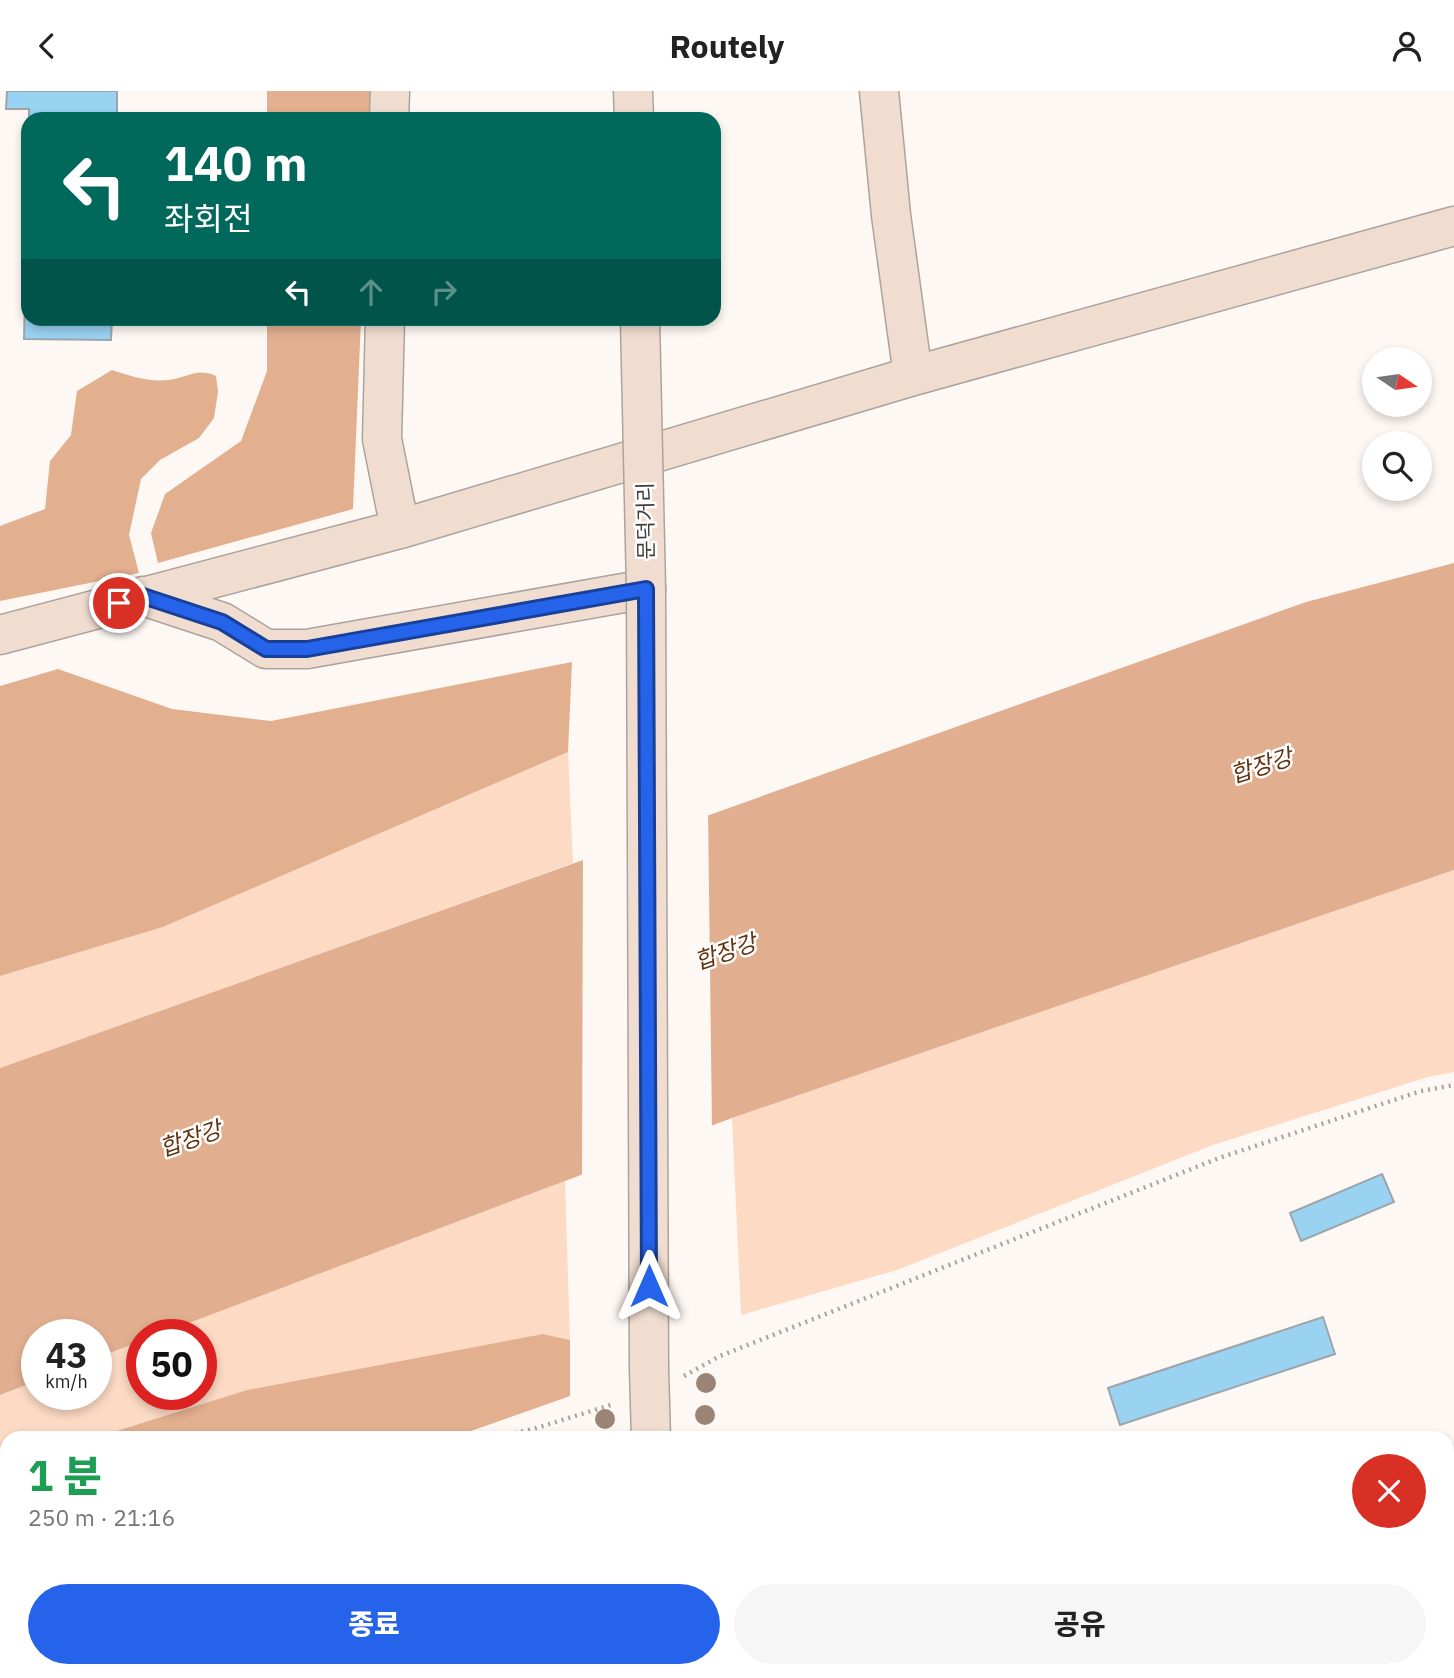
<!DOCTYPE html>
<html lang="ko">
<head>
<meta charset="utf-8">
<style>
  :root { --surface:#fff; --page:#f6f6f6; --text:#222; --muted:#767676; --accent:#2563eb }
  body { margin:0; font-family:"IBM Plex Sans","Noto Sans KR",sans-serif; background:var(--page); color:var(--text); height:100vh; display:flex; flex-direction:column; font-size:26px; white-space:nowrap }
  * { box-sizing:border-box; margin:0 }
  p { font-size:23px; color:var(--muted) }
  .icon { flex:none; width:38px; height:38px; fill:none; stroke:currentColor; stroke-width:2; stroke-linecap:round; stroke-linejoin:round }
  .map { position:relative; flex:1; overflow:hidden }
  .details { position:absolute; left:0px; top:1340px; width:1454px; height:247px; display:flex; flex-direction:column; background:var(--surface); border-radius:21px 21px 0 0; box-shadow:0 4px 10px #0003 }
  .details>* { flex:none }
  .hud { position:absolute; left:21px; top:21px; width:700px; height:214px; border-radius:21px; box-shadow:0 4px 10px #0003; background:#00695c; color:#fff; overflow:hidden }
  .needle { width:46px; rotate:103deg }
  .tools { position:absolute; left:1362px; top:256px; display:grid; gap:14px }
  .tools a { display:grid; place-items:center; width:70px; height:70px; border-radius:50%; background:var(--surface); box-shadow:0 4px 10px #0003; font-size:35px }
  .speed { position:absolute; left:21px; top:1228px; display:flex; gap:14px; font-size:35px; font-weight:700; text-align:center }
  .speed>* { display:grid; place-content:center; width:91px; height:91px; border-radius:50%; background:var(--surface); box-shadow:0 4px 10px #0003; line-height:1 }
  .speed small { font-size:18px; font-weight:400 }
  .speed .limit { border:10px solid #d22; background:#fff; color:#111 }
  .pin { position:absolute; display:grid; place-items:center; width:60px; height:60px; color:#fff; margin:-30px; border:4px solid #fff; border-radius:50%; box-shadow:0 2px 7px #0007 }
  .me { position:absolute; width:77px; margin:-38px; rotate:0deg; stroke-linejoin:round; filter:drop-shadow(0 0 5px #0008) }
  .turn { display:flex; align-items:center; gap:24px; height:147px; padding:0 28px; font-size:32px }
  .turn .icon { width:91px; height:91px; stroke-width:2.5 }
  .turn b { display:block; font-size:49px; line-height:60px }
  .lanes { display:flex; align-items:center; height:66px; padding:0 28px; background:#0003; justify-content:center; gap:35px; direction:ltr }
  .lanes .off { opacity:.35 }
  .round { display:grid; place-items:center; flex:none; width:74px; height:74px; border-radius:37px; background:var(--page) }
  .head { display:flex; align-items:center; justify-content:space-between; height:119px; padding:0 28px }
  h1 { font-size:42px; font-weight:800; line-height:52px; color:#1e9e55 }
  .cta { display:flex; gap:14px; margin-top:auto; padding:14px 28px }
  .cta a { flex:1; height:80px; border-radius:42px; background:var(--accent); color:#fff; font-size:28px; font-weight:800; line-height:80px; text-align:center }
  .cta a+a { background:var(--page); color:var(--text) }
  header { display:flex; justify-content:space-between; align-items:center; height:91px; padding:0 28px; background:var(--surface); font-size:32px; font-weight:800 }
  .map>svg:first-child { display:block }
</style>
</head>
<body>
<header><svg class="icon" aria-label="back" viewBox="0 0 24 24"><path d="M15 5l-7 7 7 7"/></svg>Routely<svg class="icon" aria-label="person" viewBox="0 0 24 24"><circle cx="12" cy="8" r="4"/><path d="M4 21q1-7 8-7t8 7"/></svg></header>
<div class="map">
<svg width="1454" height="1587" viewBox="0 0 1454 1587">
  <rect width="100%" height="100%" fill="#fef8f4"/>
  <path fill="#fcdac4" d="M568,661L573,772L0,977V885L163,836Z
    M1454,779V981L1428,986L1213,1054L897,1179L741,1224L732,1027Z
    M565,1090L570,1249L543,1243L247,1299L94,1347L7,1348V1376L0,1378V1304L37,1290V1304H96V1267L142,1250V1304H201V1244H157Z"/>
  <path fill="#e2af8f" d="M267,0H373L370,28H267Z
    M267,228H361L353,418L158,472L151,442L165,403L241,350L267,280Z
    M112,279C130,285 148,291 168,289C188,287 196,276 216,285L218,301L214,327L199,347L160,369L141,388L129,444L139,482L0,510V435L45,418L50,370L71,344L77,300Z
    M572,571L568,661L163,836L0,885V595L58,578L172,618L271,630Z
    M543,1243L570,1249V1305L451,1347H94L247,1299Z
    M7,1376V1504L0,1507V1378Z
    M7,1545V1580H161L164,1587H0V1547Z
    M182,1580H588L586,1587H184Z
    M753,1580H849L850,1587H754Z"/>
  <path fill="#e1af8f" d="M1454,472V779L732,1027L157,1244H142V1250L96,1267V1244H37V1290L0,1304V977L1306,511Z"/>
  <path fill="#fef8f4" d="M708,720L712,1038L582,1087L583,765Z"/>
  <path fill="#9ad2f2" stroke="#9ca5aa" stroke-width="2" d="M7,0H117V28H29V18H6Z
    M28,77V228H112L111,249L24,248Z
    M1382,1083L1394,1111L1301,1150L1290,1122Z
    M1323,1226L1335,1263L1120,1334L1108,1297Z"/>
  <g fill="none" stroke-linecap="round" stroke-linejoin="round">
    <g stroke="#aca39d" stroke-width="41">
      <path id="secondary" d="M633,0L634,28
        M879,0L891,124L913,285
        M389,28L390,0
        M385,228L382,348L400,438
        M143,505L222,531L266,558H307L646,498
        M0,544L400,438L913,285L1454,135
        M649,1278L651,1348
        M654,1580V1587"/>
    </g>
    <path stroke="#a7a39f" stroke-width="4.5" stroke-dasharray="2 5" stroke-linecap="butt" d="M684,1285L720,1265L1219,1067L1421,1000L1454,994
      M487,1348L533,1338L614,1313
      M0,1528L7,1525"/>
    <use href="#secondary" stroke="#f0ddd0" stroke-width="38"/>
    <g stroke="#aca39d" stroke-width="41" stroke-linecap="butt">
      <path id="secondary-bridge" d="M640,228L646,498L649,1278"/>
    </g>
    <use href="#secondary-bridge" stroke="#f0ddd0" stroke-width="38"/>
  </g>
  <g fill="#998475">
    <circle cx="706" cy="1292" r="10"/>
    <circle cx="705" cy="1324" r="10"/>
    <circle cx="605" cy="1328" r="10"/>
  </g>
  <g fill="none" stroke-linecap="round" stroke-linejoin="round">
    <g stroke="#184099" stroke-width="18">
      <path id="route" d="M119,512L143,505L222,531L266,558H307L646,498L649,1195"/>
    </g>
    <use href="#route" stroke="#2563eb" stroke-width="12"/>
  </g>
  <g text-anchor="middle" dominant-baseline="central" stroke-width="5" stroke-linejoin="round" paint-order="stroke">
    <g font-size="21" fill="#3f3c39" stroke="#fff">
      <text transform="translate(645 430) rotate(-91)">문덕거리</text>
    </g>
    <g font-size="23" font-style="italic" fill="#63330f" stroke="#fff">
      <text transform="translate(1261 674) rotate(-18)">합장강</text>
      <text transform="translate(725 860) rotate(-19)">합장강</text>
      <text transform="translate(190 1047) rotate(-19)">합장강</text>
    </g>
  </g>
</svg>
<div class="tools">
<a><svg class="needle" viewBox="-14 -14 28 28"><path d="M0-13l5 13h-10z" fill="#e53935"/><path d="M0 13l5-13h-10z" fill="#767676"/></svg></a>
<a><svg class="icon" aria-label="search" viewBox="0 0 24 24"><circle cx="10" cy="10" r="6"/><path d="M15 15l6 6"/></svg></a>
</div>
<div class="speed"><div>43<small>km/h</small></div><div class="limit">50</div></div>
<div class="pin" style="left:119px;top:512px;background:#d93025"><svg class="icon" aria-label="arrive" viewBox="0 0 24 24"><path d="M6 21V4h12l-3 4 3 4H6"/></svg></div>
<svg class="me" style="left:649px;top:1195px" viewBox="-20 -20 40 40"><path d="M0-17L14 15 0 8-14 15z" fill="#2563eb" stroke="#fff" stroke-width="4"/></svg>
<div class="hud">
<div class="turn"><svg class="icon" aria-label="left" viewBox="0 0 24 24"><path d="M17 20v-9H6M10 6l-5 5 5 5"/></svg><div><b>140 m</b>좌회전</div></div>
<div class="lanes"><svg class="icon" aria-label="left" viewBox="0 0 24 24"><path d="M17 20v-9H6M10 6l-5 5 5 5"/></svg><svg class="icon off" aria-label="ahead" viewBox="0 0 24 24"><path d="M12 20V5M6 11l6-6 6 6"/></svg><svg class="icon off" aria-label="right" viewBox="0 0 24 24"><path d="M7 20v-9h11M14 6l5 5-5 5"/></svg></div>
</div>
<section class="details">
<div class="head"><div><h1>1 분</h1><p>250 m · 21:16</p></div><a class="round" style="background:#d93025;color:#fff"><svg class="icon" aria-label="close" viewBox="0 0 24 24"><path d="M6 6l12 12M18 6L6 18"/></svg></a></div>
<div class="cta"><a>종료</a><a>공유</a></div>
</section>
</div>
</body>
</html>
